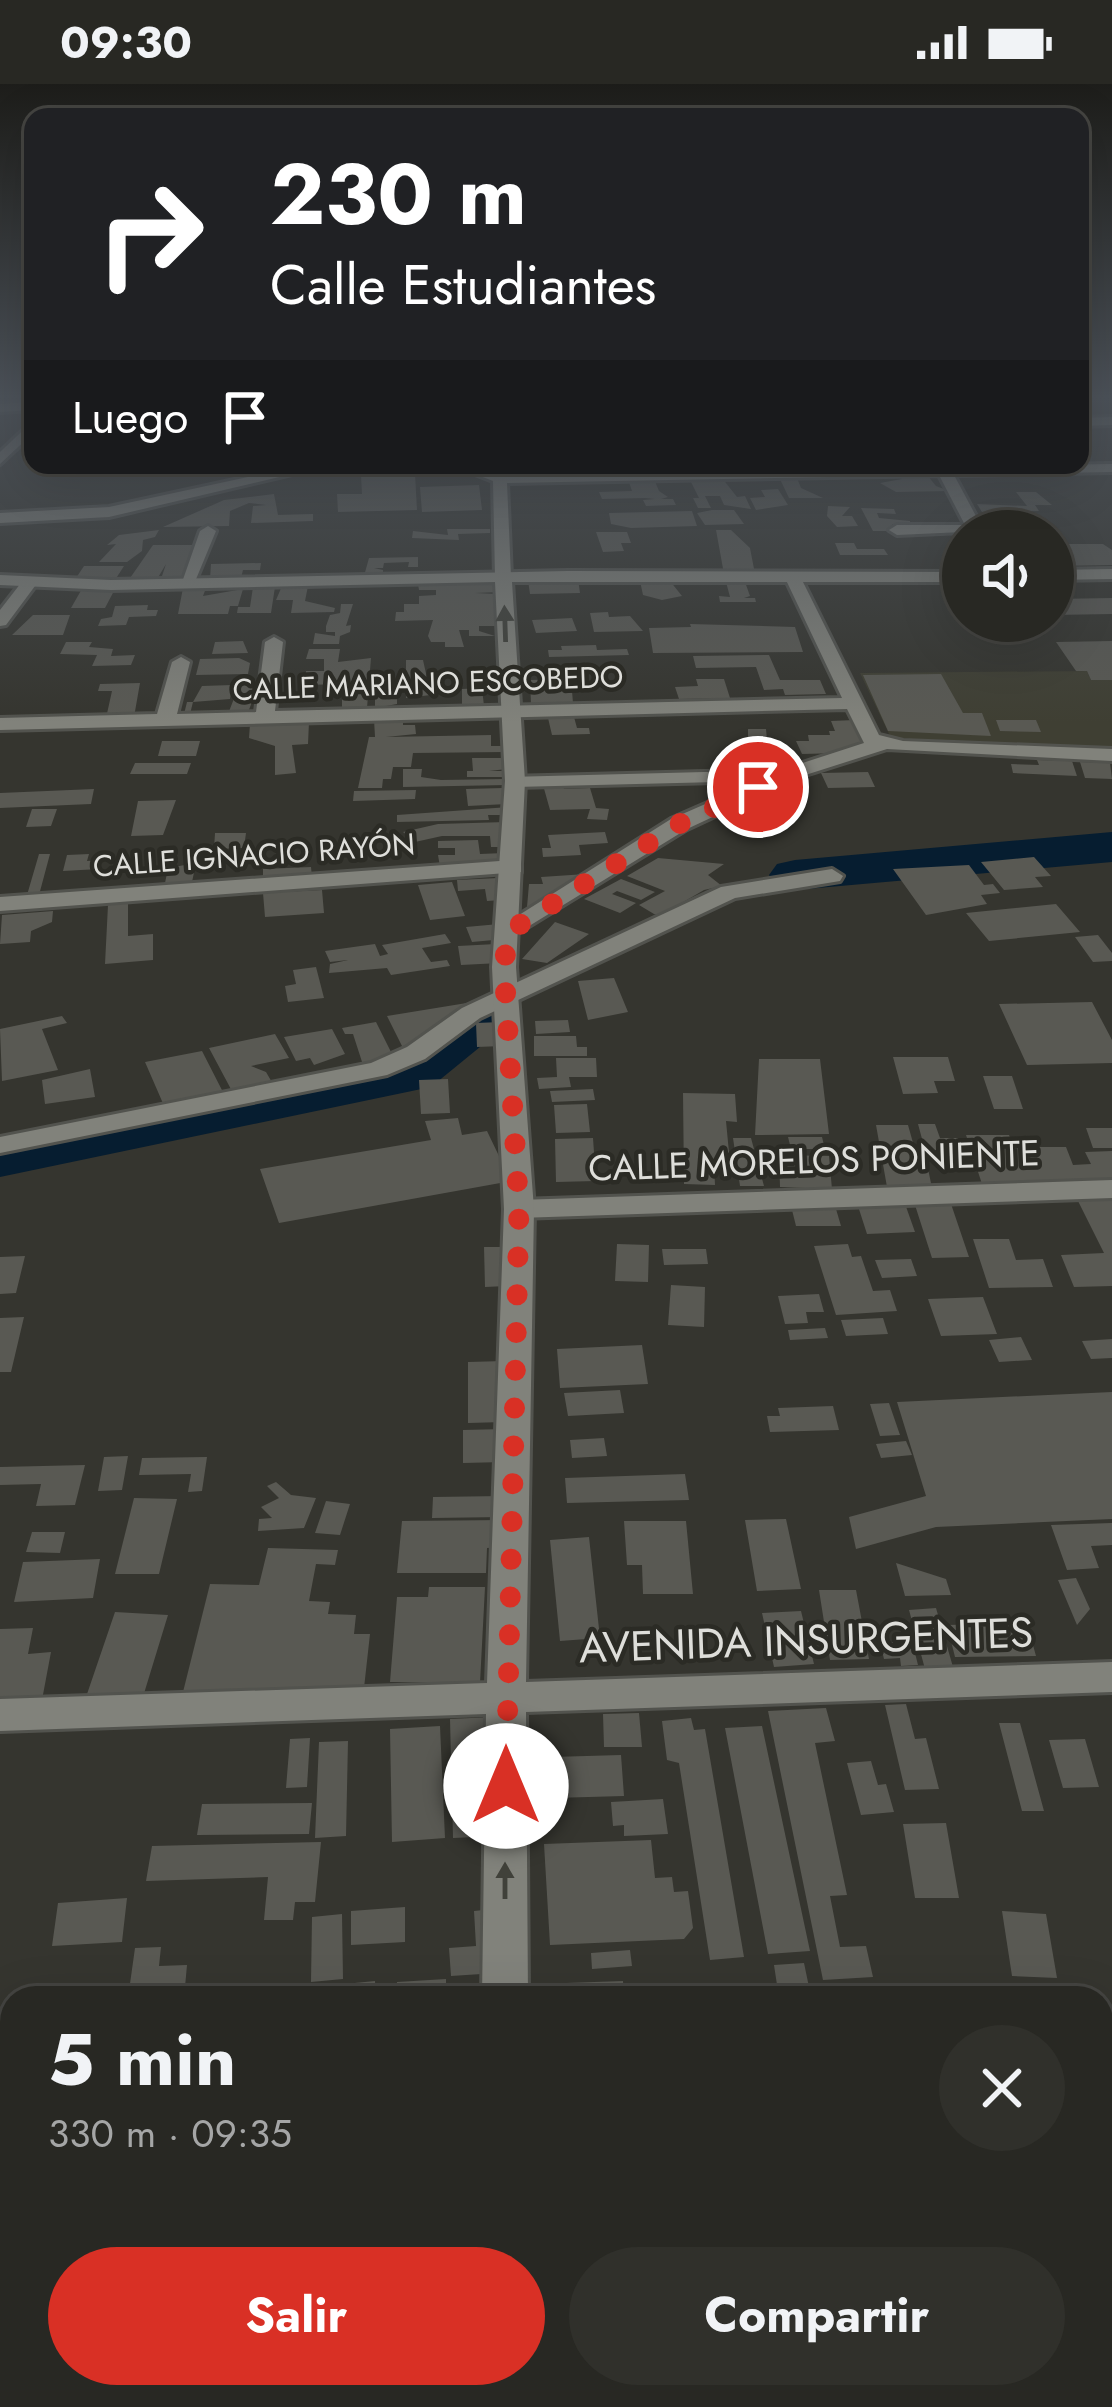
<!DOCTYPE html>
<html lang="es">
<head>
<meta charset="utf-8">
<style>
  :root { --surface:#282823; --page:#30302b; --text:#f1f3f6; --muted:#a5a6a6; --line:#444441; --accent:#d93025 }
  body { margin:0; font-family:Jost,sans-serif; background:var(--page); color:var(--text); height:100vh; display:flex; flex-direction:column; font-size:45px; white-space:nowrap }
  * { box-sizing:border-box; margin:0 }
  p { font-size:39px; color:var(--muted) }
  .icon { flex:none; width:66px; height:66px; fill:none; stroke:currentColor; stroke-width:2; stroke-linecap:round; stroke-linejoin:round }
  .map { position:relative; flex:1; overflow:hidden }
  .panel { position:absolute; left:0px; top:1902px; width:1113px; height:423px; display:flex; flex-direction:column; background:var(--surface); border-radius:36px 36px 0 0; box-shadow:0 12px 48px #0002,0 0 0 3px var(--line) }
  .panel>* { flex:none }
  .banner { position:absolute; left:24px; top:24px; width:1065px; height:366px; border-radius:24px; box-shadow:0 12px 48px #0002,0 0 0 3px var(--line); background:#202124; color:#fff; overflow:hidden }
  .fabs { position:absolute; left:942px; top:426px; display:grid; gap:24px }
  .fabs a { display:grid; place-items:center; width:132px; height:132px; border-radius:50%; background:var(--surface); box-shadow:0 12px 48px #0002,0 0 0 3px var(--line); font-size:60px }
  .pin { position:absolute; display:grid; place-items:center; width:102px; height:102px; color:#fff; margin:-51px; border:6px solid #fff; border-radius:50%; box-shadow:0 3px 12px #0007 }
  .me { position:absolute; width:132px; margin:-66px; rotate:0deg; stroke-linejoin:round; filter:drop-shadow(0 0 9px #0008) }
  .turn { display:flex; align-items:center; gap:42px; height:252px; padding:0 48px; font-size:54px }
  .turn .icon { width:156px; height:156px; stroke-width:2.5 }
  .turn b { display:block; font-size:84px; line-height:102px }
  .then { display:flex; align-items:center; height:114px; padding:0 48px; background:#0003; gap:24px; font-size:45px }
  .round { display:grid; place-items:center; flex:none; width:126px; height:126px; border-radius:63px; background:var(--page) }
  .summary { display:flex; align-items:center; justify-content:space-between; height:204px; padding:0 48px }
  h1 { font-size:72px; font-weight:700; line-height:90px }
  .primary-button { display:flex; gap:24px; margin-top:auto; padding:24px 48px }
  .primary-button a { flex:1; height:138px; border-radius:72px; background:var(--accent); color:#fff; font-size:48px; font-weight:700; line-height:138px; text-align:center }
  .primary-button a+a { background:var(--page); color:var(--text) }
  .status { display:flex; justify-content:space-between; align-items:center; height:84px; padding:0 60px; background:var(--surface); direction:ltr }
  .status svg { height:33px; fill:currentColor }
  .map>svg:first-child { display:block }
</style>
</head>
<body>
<div class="status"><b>09:30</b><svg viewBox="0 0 49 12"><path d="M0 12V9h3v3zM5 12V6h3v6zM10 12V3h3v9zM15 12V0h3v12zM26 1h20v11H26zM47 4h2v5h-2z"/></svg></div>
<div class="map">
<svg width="1112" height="2323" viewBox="0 0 1112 2323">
  <rect width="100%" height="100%" fill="#35352f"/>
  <path fill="#3f3f33" d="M1087,587L1091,596H1112V663L891,654L860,589Z"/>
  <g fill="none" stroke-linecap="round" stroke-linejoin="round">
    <path fill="#061d30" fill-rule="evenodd" d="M1112,748V778L795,806L777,802L769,791L777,780L795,776Z
      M481,916L502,921L510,933L502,945L431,1003L0,1093V1055L389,976L460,921Z"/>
  </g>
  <path fill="#595953" d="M415,390L417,426L338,428L337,410H362L361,391Z
    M927,391L936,402L949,407L896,408L880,399L902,395L899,392Z
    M779,393L797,394L801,404L823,414H789Z
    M689,394H722L737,413L745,412L751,425L724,421L720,412H705L711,424H698L693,414H699Z
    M628,395H654L659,407L668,413L661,415H673L676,421L646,422L643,416L655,415L645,414L602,415L599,408L632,407Z
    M479,401L482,426L422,428L420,403Z
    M778,405L788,421L756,426L750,414L765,413L761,406Z
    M1016,408H1036L1052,421H1035L1039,427L982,428L977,420L1027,422Z
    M274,410L278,431L313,430V437L251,439L253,422L266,421L249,419L230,427L229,442L163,443L224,416Z
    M828,422L850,423L842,432H852L858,442L837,443L827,432Z
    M861,424L894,425L896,430L877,429L879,434L910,437V444L892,440L896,447H873Z
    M712,426H734L744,440L705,441L697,429Z
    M692,427L697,442L631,444L611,440L609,429Z
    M447,445H490V449L458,450L459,456L412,454L413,447L448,451Z
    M159,446L155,453L143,456L142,467L127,478H99L116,460L107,461L119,451Z
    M716,446H731L750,464L755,490H724Z
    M596,448H627L631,459H621L624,467L603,468Z
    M835,459H854L857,465H884L888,471H840Z
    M1053,460H1103L1112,466V481L1053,482Z
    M153,461H195L183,494L161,495L166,480L156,497H128Z
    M418,473V483H408L409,478L384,479L383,484H374L383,486V492H364L369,474Z
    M261,479L260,486H243L241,494L210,495L211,480Z
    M84,482H124L115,496L74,497Z
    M578,495L580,509L530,510L528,496Z
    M640,497H670L682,512L662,516L643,511Z
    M498,498L500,508L475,509L497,510L498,542H479V547L495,552H469V546H459L464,563H445V558H431L428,552L433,536L395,537L396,528H404V520H419V512L436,511V506H419L418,500Z
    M726,498H745L750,512L744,514H755L756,518H720L719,512L730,513Z
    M282,502H308L305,517L335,524L334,528L291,529L293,516H276Z
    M83,503L115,505L105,524H71Z
    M253,503H275L271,529H237L238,523H250Z
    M183,504H206L203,512L243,505L238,522H230L228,530H178Z
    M1112,514V530L1053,531V515Z
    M341,520H353L346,542L351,541L350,548L340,552L339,560H313L315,549L335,552V548H326V542L330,531L340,529Z
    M148,521L147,526H158L156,532L129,533L126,541L98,542L101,535L112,533L115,522Z
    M608,528L609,533L630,532L643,547L594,548L590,529Z
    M33,531H70L63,551H12Z
    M572,534L577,547L536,549L532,536Z
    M690,540L795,543L803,568L653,569L649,544L691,543Z
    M243,557L248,569L212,570L215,558Z
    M1112,557V596H1091L1087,587H1076L1056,558Z
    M66,558H92L89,563L113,565L111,572L135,571L131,581L92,582L97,571L60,570Z
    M596,561L597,566L627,565L629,571L549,573L548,566H562L561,562Z
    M309,565H340L338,578L371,574L367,624L342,625V600L305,601L306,587H324V575H306Z
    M769,571L780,596H820L826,610L785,611L783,605L764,606L756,583L696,584L693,572Z
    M239,574L250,579L248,590L196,591L200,575Z
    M406,576H423L427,594H423L422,605L447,604V609L406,614Z
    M941,590L963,629H982L991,652L888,647L863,591Z
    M236,593H246L255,610L247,631L228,630L240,599H234Z
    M571,595L573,619L531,620L530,596Z
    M696,595H724L730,614L679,615L675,603L698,602Z
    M397,596V620L375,624V597Z
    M140,599L134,633L106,634L112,607H98L100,600Z
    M232,601L230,615L193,618L190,630H184L187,618H193L202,602Z
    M482,604L484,622L462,623V605Z
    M574,633L577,644H589L590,650L552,651L548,634Z
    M403,634V641H415L416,650L386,653L491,651V662H505V668L413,669L411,683H393L391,695H383L382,704H358L369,653H375L374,635Z
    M855,636L867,661L842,669L802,670L796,657H809L808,651H830L829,647H835L831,637Z
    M996,636H1036L1041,648L1000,647Z
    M309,638L308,660L292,661L296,689L275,691V662L249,654L250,640Z
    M748,645H766L768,666H748Z
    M162,657H200L196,672H158Z
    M472,674H506L507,685L489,687H507V693H467V687H473Z
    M1037,676L1072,677L1077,692L1013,689L1011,680L1039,681Z
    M1080,678L1110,679L1112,695L1085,694Z
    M135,679H191L187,690H130Z
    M403,685H422L421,693L441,696L507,695V701L403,703Z
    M868,688L875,703L828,704L821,689Z
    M563,700L564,705L590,704L596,724L609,725L607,736L587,735L590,725L550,726L543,701Z
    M503,704L507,720L468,722L466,705Z
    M94,705L91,720L0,724V709Z
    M416,706L415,715L353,717L354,707Z
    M176,716L163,751L131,752L138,717Z
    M509,723L510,731H488L489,736L397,738V731Z
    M32,725H57L51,742L26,743Z
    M506,738L509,763H491L490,752H442L415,758L403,748L438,740Z
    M605,748L608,759L579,761L581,771L543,773L542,764H551L548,751Z
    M215,749H246L244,764L214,765Z
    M478,756L480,770L504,769L506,780L440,783L438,771H455V764H438V757Z
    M39,770H50L39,811H27Z
    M89,770L87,777L101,776L99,785L63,787L67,771Z
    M1034,773L1051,792L1035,793L1043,803L1004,806L981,778Z
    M658,774L724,780L708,791L722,802L704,806L680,820L688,824L666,834L654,830L639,821L665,807L627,792Z
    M196,779L192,798L165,799L168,784Z
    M969,781L984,801L993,800L1000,809L981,811L987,820L926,831L893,785Z
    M311,783L312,793L263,795V785Z
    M586,790L548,820L527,823L529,800H543L541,793Z
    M498,794L502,816L487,817L485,805L458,807L457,796Z
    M621,795L655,808L641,816L617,807L612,810L636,819L620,829L584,815Z
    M452,798L465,832L430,836L418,801Z
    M322,806L324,829L265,833L263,809Z
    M128,819V852L153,850V876L105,880L108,821Z
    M1056,820L1080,848L989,857L966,829Z
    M53,827L52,838L31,847L30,858L0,860L2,831Z
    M555,838L589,850L547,879L522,875Z
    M499,840L505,855L472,858L466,843Z
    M445,850L451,859L422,864L431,878L447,876L450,882L391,891L387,884L329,889L330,880L348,876L330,878L325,867L375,860L380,872L388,870L382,861Z
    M1098,851L1112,869V877L1093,878L1075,853Z
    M496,860L500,879L461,881L458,862Z
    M316,883L324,914L288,918L285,902L296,900L293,886Z
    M614,894L628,928L588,936L578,897Z
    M479,917L406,970L387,932Z
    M1092,918L1112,956V979L1027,981L999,920Z
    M62,932L67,939L42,945L58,986L2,997L0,945Z
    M568,936L570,948L536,950L535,937Z
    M376,938L395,976L364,984L353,950H345L342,944Z
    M501,938L502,962L477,963L476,939Z
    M332,945L345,970L314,981L310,974L296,977L284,953Z
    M275,950L289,974L251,982L266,988L273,1000L233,1009L209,964Z
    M534,952H576L577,963H587V972H534Z
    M202,967L225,1012L165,1024L145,978Z
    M893,973H948L955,997H934L938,1009L903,1010Z
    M556,974H596L597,993H569L571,1003L539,1005L537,994L557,993Z
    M759,975H820L829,1050L755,1051Z
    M90,985L95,1013L45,1020L42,996Z
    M983,992H1012L1023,1025H994Z
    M448,995L450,1029L421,1030L419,996Z
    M593,1005L595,1016L552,1018L550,1007Z
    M683,1009L735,1010L737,1038L726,1037L730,1079H714L715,1101L684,1100Z
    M587,1020L590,1048L556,1049L554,1021Z
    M458,1034L462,1051L487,1047L511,1097L279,1139L260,1085L431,1056L425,1037Z
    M918,1040H935L940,1054H958L962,1066H925Z
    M876,1041H908L917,1073L926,1075L932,1104L887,1103Z
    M1086,1044H1112V1064H1093Z
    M966,1051H1009L1014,1063H1066L1073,1081L1091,1080L1085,1068L1112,1067V1097L982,1100Z
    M788,1053H822L825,1065H791Z
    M593,1054L596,1097L556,1098L555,1055Z
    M733,1054H751L764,1102H740Z
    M779,1071L829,1072L832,1105L780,1103Z
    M1112,1116V1202L1074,1203L1061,1171L1104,1169L1078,1117Z
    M904,1117L915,1148L867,1150L857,1119Z
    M950,1117L969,1173L932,1174L914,1118Z
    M836,1125L841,1142H796L792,1126Z
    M973,1155H1009L1016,1176L1043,1175L1053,1203L989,1204Z
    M617,1160L649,1161L648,1198L615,1197Z
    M848,1160L852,1173L861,1172L873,1207L890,1206L897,1227L836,1231L814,1162Z
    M484,1163H506L507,1202L485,1203Z
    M662,1165H706L708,1180L664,1181Z
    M25,1172L16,1209L0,1210V1173Z
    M911,1175L917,1192L882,1194L875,1176Z
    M671,1201L705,1203L704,1243L668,1241Z
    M819,1210L824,1228H806L808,1239L785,1240L778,1212Z
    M983,1213L997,1250L941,1252L928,1215Z
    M24,1233L11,1288H0V1234Z
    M883,1234L888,1250L846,1252L841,1236Z
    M825,1244L828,1254L790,1256L788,1246Z
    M1021,1253L1032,1276L999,1278L989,1256Z
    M1112,1255V1274L1091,1275L1082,1257Z
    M642,1261L648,1300L560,1304L557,1265Z
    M504,1277V1338L468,1339V1278Z
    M620,1306L624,1329L568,1332L564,1309Z
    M1112,1308V1435L936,1443L856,1465L849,1433L926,1412L897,1318Z
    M889,1319L900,1351L880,1352L870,1320Z
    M833,1322L839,1346L770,1348L767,1332H780L778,1324Z
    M504,1345V1378L463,1379V1346Z
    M604,1354L607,1372L572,1374L570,1356Z
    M906,1357L912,1371L881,1374L876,1360Z
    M128,1372L122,1406L98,1407L104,1373Z
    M207,1373L202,1407L188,1408L191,1390L139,1391L142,1374Z
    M85,1381L75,1421L36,1422L41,1400L0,1401V1383Z
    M685,1390L689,1416L567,1419L565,1394Z
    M276,1398L291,1411L316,1414L304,1444L258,1447L259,1435L272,1434L261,1423L279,1414L267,1402Z
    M503,1412V1433L432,1434L433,1413Z
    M134,1414L177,1415L159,1490H115Z
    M326,1417L350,1420L340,1451L315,1449Z
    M786,1435L801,1505L757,1507L745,1436Z
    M505,1436L504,1463L487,1464L486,1489H397L402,1437Z
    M624,1437H686L693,1510H643L642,1481H627Z
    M1112,1439V1461L1091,1462L1099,1484L1067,1486L1051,1441Z
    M32,1448H65L60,1469L26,1468Z
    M589,1453L600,1554L560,1557L550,1456Z
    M268,1464L338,1466L335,1481L316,1480L309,1517L330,1518L328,1530L356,1531L354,1550H370L363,1613L182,1612L210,1500L259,1501Z
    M100,1475L93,1514L14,1518L23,1478Z
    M896,1479L946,1495L951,1511L905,1512Z
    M1076,1494L1090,1525L1077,1541L1058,1496Z
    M429,1503H485L480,1599L390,1598L397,1513H428Z
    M819,1506H856L869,1575L830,1576Z
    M936,1524L953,1583L925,1585L909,1526Z
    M801,1527L814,1580L774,1583L762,1529Z
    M115,1528L168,1531L142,1616L86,1613Z
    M1027,1539L1036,1572L955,1573L947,1541Z
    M33,1544L28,1570L51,1568L42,1616L0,1618V1545Z
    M910,1549L918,1581L901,1582L900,1574L884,1575L880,1559L897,1558L895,1550Z
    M906,1620L915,1655L926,1654L939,1705L905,1706L885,1621Z
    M826,1624L835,1657L815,1659L847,1811L830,1812L840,1863L866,1862L873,1893L823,1896L768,1627Z
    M639,1629L642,1663H604L603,1630Z
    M493,1633L498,1752L453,1754L450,1635Z
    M691,1634L694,1646L705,1645L744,1873L710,1876L679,1679L667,1676L662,1637Z
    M999,1639H1020L1044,1727H1022Z
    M440,1642L445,1754L392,1758L390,1645Z
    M762,1642L810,1867L768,1870L725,1644Z
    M310,1654L307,1703L286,1704L290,1655Z
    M1085,1655L1099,1703L1063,1704L1049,1656Z
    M348,1657L346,1752L315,1754L319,1658Z
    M621,1671L624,1712L553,1714L552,1673Z
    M871,1677L878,1701L886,1700L894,1728L861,1731L847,1679Z
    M663,1715L668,1750L624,1752V1741L613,1742L611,1718Z
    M312,1719L309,1750L197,1751L202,1720Z
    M946,1739L959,1814H915L903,1740Z
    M651,1756L655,1794L672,1793L674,1808L688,1807L693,1844L684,1855L550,1861L544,1760Z
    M321,1758L315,1818H295L293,1836H264L268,1793L146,1797L152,1762Z
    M127,1814L122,1858L52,1862L58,1819Z
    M405,1823V1858L351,1861V1827Z
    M493,1825L497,1889L451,1892L449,1864L476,1862L474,1827Z
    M1002,1827L1046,1830L1057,1894L1012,1892Z
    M342,1830L343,1895L311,1898L312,1833Z
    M161,1863L159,1882L187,1881L184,1914H128L135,1864Z
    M630,1866L632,1882L592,1885L591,1869Z
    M804,1879L809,1903L890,1900L893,1914H779L774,1881Z
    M446,1895V1914H396L397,1898Z
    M375,1897L376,1914H314V1903Z
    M623,1897L624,1914H567L566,1899Z
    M1015,1900L1019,1914H947L944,1903Z
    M12,2019V2103L0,2104V2020Z
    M0,2163H12V2226H0Z
    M49,2313H189L192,2316L184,2323H47Z
    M261,2313H393V2323H261Z
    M405,2313H496V2323H405Z
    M552,2313H715L716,2323H552Z
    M803,2313H970L972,2323H804Z"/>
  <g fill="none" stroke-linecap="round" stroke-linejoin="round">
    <g stroke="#52534e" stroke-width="6">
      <path id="minor" d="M1112,333V341L1080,342V334Z
        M33,337V349L0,380V368Z
        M1112,380V388L954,391L984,447L897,451L889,446L897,441H965L939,391L507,399L511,493L503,498L495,493L493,397L452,381H473L501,391Z
        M304,381H330L109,433L0,439V429L109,423Z
        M208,442L216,447L194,500L180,504L200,447Z
        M794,491L802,496L879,651L903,657L1112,665V677L887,665L796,694L687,745L508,855L500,853V843L671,735L758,697L515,703L505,697L508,693L781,686L864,659L847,625L0,646V634L157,630L172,578L181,573L190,578L177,630L256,628L265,558L274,553L283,558L275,627L842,614L786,496Z
        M24,495L38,498L6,541L0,542V526Z
        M513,776L521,778V788L0,827V813Z
        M832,785L843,792L840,797L735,814L480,934L425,975L387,991L0,1069V1053L371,979L407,963L462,924L721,803Z
        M1112,1096V1114L519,1134L504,1125L519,1116Z"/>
    </g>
    <g stroke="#52534e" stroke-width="6">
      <path id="secondary" d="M33,318V326L0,328V320Z
        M1112,485V495L1053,496V486Z
        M568,487L963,488V498H512L525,697L516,883L534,1125L526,1598L1112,1578V1608L526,1628L528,1914H482L486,1630L0,1647V1615L487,1599L504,1125L492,883L505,697L495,498L111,506L0,501V491L111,496Z
        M475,2313H529L528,2323H474Z"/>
    </g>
    <use href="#minor" fill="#81827b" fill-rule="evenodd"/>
    <use href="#secondary" fill="#81827b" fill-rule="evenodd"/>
  </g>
  <defs><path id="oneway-solid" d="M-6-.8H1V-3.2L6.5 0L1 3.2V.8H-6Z" transform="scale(3)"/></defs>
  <g fill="#40413a">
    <use href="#oneway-solid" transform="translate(505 540) rotate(-92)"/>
    <use href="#oneway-solid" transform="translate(505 1797) rotate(-90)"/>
  </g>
  <linearGradient id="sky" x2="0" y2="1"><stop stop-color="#1d1d1a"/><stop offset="0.49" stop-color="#4b5158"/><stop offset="1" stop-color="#4b5158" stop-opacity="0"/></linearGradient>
  <rect width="1112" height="639" fill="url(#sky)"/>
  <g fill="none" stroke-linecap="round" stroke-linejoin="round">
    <path stroke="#d93025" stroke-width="21" stroke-dasharray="0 37.8" d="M506,1702L519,1125L504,883L508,848L679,740L758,703"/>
  </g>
  <g text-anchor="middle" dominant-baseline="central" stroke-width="9" stroke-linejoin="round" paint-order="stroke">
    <g font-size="30" fill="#dededa" stroke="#2b2b25">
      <text transform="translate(428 599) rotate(-2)">CALLE MARIANO ESCOBEDO</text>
      <text transform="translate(254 771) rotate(-4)">CALLE IGNACIO RAYÓN</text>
    </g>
    <g font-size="36" fill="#dededa" stroke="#2b2b25">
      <text transform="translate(814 1076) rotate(-2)">CALLE MORELOS PONIENTE</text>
    </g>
    <g font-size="42" fill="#dededa" stroke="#2b2b25">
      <text transform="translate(806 1556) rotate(-2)">AVENIDA INSURGENTES</text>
    </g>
  </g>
</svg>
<div class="fabs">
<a><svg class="icon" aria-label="sound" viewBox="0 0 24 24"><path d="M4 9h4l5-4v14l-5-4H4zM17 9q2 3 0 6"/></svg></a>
</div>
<div class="pin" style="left:758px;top:703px;background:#d93025"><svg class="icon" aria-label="arrive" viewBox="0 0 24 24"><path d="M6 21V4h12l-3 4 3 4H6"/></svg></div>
<svg class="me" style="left:506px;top:1702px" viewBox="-20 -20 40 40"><circle r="19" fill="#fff"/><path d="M0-13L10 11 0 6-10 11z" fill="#d93025"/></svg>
<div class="banner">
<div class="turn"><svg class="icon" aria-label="right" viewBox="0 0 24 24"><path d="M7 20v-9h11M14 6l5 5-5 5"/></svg><div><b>230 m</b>Calle Estudiantes</div></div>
<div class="then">Luego<svg class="icon" aria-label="arrive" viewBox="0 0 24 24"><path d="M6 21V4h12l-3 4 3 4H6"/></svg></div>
</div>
<section class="panel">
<div class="summary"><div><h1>5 min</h1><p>330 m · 09:35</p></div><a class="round"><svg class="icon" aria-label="close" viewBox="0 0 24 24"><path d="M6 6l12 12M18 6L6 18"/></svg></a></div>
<div class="primary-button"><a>Salir</a><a>Compartir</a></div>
</section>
</div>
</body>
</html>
